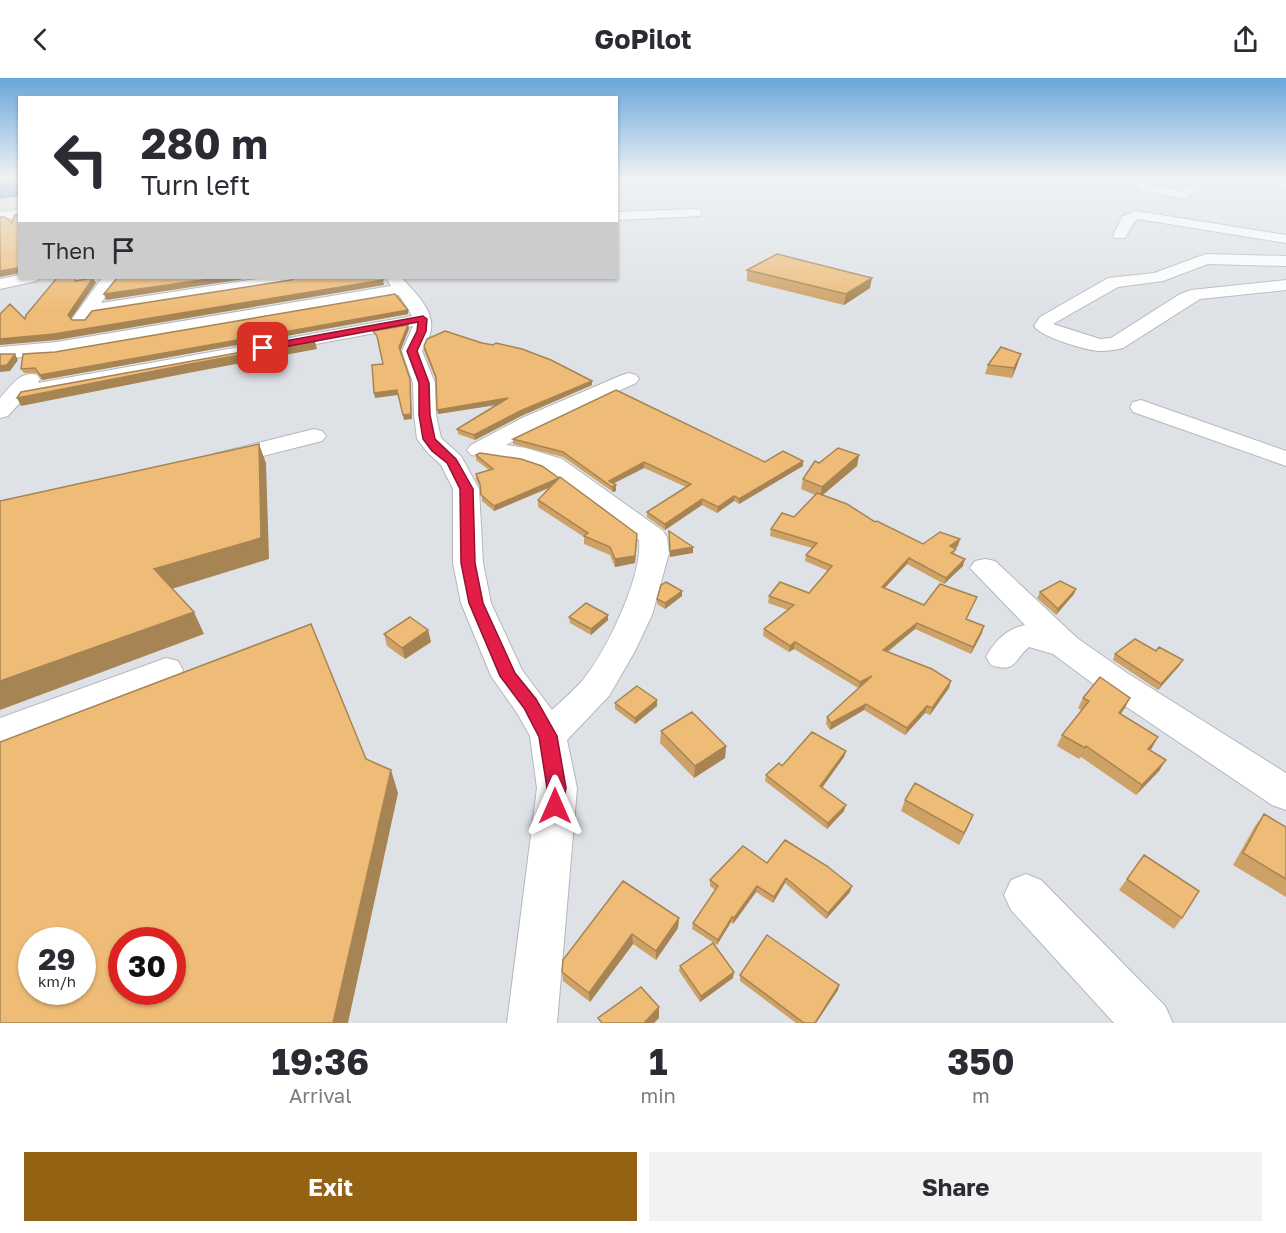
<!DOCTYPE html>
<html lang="en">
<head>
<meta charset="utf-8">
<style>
  :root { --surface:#fff; --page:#f2f2f3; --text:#2b2b33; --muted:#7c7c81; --accent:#936212 }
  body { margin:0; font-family:"Golos Text",sans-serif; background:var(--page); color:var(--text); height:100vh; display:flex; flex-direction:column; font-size:22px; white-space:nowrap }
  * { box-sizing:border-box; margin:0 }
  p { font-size:20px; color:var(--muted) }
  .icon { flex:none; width:33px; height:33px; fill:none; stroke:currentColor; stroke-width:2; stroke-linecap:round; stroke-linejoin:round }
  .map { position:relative; height:945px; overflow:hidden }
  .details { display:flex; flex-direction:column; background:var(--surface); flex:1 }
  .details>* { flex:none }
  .hud { position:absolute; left:18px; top:18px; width:600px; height:183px; border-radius:0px; box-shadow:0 2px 4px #0004; background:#fff; color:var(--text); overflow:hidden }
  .speed { position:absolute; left:18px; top:849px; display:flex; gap:12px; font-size:30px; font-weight:700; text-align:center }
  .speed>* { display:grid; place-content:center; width:78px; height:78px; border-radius:50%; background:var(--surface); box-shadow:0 2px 4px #0004; line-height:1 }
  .speed small { font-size:15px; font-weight:400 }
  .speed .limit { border:9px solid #d22; background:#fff; color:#111 }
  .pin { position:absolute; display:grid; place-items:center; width:51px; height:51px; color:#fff; margin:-26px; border-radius:12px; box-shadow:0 3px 9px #0006 }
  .me { position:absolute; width:66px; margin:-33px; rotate:0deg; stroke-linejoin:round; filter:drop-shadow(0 0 4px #0008) }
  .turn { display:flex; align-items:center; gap:21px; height:126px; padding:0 24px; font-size:27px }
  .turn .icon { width:78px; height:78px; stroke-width:2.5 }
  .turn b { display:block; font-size:42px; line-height:51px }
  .then { display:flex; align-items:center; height:57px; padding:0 24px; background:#0003; gap:12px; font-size:22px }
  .eta { display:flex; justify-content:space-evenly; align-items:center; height:102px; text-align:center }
  .eta b { font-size:36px; font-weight:700; line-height:42px }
  .button { display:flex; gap:12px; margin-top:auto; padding:12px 24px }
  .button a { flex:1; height:69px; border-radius:0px; background:var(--accent); color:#fff; font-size:24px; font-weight:700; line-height:69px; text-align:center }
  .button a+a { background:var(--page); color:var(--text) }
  header { display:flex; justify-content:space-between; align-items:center; height:78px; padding:0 24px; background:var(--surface); font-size:27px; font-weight:700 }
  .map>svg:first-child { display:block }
</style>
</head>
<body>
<header><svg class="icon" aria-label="back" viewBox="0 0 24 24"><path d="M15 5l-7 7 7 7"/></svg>GoPilot<svg class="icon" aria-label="share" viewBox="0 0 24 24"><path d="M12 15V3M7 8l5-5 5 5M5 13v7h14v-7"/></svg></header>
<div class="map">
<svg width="1286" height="945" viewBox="0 0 1286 945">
  <rect width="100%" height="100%" fill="#dee2e6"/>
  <path fill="#4b91c4" stroke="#46779c" stroke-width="1.5" d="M0,99H19V117L0,120Z"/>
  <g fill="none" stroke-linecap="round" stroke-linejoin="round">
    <g stroke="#b3b7bb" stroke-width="2">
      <path id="minor" d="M1144,99H1159L1151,107L1182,113L1194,105L1184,99H1201L1209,104L1184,121L1140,112L1138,109Z
        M1242,99H1269L1286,102V110L1248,103Z
        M20,131V139L0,142V134Z
        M695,131L700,132L702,135L700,138L616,142V134Z
        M1136,133L1286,157V165L1138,141L1134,144L1125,160H1115L1113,157L1123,138Z
        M1206,176L1286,178V188L1208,186L1163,203L1118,209L1053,246L1100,261L1111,260L1180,216L1191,212L1286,202V212L1200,221L1123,270C1116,272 1107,273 1099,273C1085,272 1041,259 1034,248L1040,239L1108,200L1154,195Z
        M20,197V200H39L37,203L0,211V201Z
        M102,200H120L101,225L263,200H300L292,205L93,237L87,245H75L72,241Z
        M386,200H402C415,215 437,234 430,256C428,262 424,267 422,273L435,305L436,337L441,360L461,378L479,411L483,485L491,525L522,592L552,632C563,621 576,611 585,599C607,572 643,497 639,462L544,391L522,384L471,377L467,372L471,367L522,340L622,297L629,295L636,297L639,301L636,305L538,350L506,367L526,370L562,381L663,453L667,459L669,475L652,537L635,573L609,618L567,662L577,710L557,945H507L537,710L530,658L517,635L491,598L461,525L453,485V411L441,387L428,375L417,361L414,337L413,305L402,273L413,248L24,320L8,338L0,340V320C11,309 20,292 37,297L40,301L38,305L412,238L399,217L57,276L0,281V269L57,264L391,208Z
        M1141,322L1286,373V388L1133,334L1130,329L1133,324Z
        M314,351L322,353L326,358L322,363L223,388L214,386L211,381L214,376Z
        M985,481L995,483L1077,560L1127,595L1286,695V732L1272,727L1103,613L1053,576L1029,569C1013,583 1016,595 991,587L986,579C996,562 1005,552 1025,547L970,490L975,483Z
        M166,580L178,583L183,592L178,601L0,669V640Z
        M1026,796L1041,802L1165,928L1173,945H1114L1011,832L1004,817L1011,802Z"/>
    </g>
    <use href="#minor" fill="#fff" fill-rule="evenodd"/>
  </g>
  <path fill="#cea266" d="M747,192L870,210L844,227L747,203Z
    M408,232V236L42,302L37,295H24L21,291L55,274Z
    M424,268L592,303V307L521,338L475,362L458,356L457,351L497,327L438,336L436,302L424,273Z
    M1018,285L1012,300L985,296L988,287Z
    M513,361L765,384L803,383V388L739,426L734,423L717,435L702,427L665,452L647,439V434L686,409L644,390L613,406L616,413L613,414L563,379L513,366Z
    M476,377L521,381L637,463L635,485L615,489L610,477L584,466V459L538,429V422L549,410L494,433L482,423L481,410L476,402V396L489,392L476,382Z
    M859,377L857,388L823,417L875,444L923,466L958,468L954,471H956L954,476L963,488L944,506L907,486L885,510L924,527L977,519L967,541L982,555L971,576L915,551L888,574L949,610L930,637L925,635L905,657L864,632L830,652L826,646L827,639L858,610L794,571L789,574L763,558L764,551L788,532L768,525L769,518L809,515L828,493L805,483L806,477L812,470L770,458L771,451L794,439L815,417L801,411L803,401L819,385Z
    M1076,511L1074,516L1056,537L1037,520L1040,514Z
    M682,513V518L665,531L657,526V521Z
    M569,539L608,542L591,557L570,545Z
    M428,552L431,564L405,581L387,568L384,556Z
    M1156,573L1180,587L1158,612L1113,582L1115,576Z
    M1083,620L1125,630L1120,636L1152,670L1150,672L1166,682L1159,693L1136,717L1081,679L1079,681L1057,668L1062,657L1082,633L1078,630Z
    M657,622V628L635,646L615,631V625Z
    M661,653L726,668L725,680L694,700L660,665Z
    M846,673L844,679L822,710L844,733L827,751L765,703L766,697L782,688Z
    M905,722L973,737L959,767L901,733Z
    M1264,736L1286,749V819L1233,787L1255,748Z
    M767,785L850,814L826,841L785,805L773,825L756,814L733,846L731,844L717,867L692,851L693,845L715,812L710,808V802Z
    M1127,801L1182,840L1174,851L1119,812Z
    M623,803L679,840L678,850L656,882L633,866L590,924L563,903L562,894Z
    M680,888L733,900L700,924L679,893Z
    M740,897L838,912L816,945H796L740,903Z"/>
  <path fill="#a78453" d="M17,190L20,195L0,199V193Z
    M93,200L96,205L70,242L68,237Z
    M216,200H251L106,222L104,216Z
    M872,200L870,210L844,227L846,216Z
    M383,202L384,207L57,262L0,267V261Z
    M408,232V236L42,302L40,297Z
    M408,247L409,251L400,274L399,269Z
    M315,263L317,271L188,295L21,328L17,320L185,287Z
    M15,276L18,282L10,293L0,294V288Z
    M1021,276L1018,285L1012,300L1014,290Z
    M410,301L412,341L404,342L403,337Z
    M592,303V307L521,338L475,362L474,357L520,333Z
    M397,312L398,317L375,320L374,315Z
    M508,320V325L438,336L437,332Z
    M259,366L266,385L269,481L165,513L154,491Z
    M859,377L857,388L820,419L822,409Z
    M803,383V388L739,426V421Z
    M644,384V390L610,407L609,403Z
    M559,400L560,405L494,433V428Z
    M616,407V413L613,414L612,409Z
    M734,418V423L717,435L718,429Z
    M702,421V427L665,452V446Z
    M637,456L635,485L615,489V481Z
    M960,461L958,468L948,475L950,468Z
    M693,469V475L670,479V473Z
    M909,480L907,486L880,515L882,509Z
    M965,481L963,488L944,506L946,500Z
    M1076,511L1074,516L1056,537L1058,531Z
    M682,513V518L665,531V525Z
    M194,534L204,556L0,632V603Z
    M608,537V542L591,557V551Z
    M917,545L915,551L881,578L883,572Z
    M984,548L982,555L971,576L973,569Z
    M428,552L431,564L405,581L402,570Z
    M795,564L794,571L789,574L790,568Z
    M1183,582L1180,587L1158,612L1161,606Z
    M872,598L859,610L860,604Z
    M951,603L949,610L930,637L932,630Z
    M1130,620L1125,630L1113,646L1119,635Z
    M657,622V628L635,646V640Z
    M866,626L864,632L830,652L831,645Z
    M927,628L925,635L905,657L907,650Z
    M1158,659L1152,670L1142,681L1148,671Z
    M726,668L725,680L694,700L695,688Z
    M846,673L844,679L819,714L820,708Z
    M1166,682L1159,693L1136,717L1142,707Z
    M391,692L398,715L348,945H333Z
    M846,727L844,733L827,751L828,745Z
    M973,737L968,749L959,767L964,755Z
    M786,800L785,805L773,825L774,819Z
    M757,808L756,814L733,846L734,840Z
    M852,808L850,814L826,841L828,835Z
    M732,839L731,844L717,867L718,862Z
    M679,840L678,850L656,882V873Z
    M632,856L633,866L590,924L589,915Z
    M734,894L733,900L700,924L701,918Z
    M839,907L838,912L816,945H815Z
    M659,929V940L654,945H644Z"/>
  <path fill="#efbc77" stroke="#a78453" stroke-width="1.5" fill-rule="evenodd" d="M20,136V192L17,190L0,193V139H5L12,145L15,137Z
    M777,176L872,200L846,216L747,192Z
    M57,200H75V203L93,200L68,237L72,242H85L92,233L291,202L295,200H382L383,202L54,256L0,261V236L10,226L25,241L26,237Z
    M117,200H216L104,216Z
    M395,216L408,232L40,297L35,290L21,291L23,276L55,274Z
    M408,247L399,269L410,301L411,336L403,337L397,312L374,315L372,287L383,286L377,258L373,253Z
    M445,253L482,265L493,267L496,265L522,271L551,282L592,303L520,333L474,357L457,351L508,320L437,332L436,299L424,268L427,261Z
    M314,261L315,263L185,287L17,320L21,314Z
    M1001,269L1021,276L1014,290L988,287Z
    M0,276H15L7,287L0,288Z
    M616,312L765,384L783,373L803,383L739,421L734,418L718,429L702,421L665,446L647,434L691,406L644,384L609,403L616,407L612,409L563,374L513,361Z
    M259,366L261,460L154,491L194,534L0,603V423Z
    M838,370L859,377L822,409L803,401L815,383L819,385Z
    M480,375L521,381L542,388L559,400L494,428L481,417L480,406L476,396L493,391L476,377Z
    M560,399L637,456L635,478L615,481L610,469L584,458L588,455L538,422Z
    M817,415L847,426L875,444L877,443L923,466L940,454L960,461L950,468L956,471L951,475L965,481L946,500L909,480L882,509L924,527L940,506L977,519L966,541L984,548L973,569L917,545L883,572L932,591L951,603L932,630L927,628L907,650L866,626L831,645L827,639L872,598L860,604L795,564L790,568L764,551L794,527L769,518L780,504L809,515L832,488L806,477L817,465L771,451L782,435L794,439Z
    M669,453L693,469L670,473Z
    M1060,503L1076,511L1058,531L1040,514Z
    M666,504L682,513L665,525L657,521L661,507Z
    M586,525L608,537L591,551L569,539Z
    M410,539L428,552L402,570L384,556Z
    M311,546L366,681L391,692L333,945H0V664ZM32,862H82V914H32ZM122,862H172V914H122Z
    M1135,561L1156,573L1159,569L1183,582L1161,606L1115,576Z
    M1100,599L1130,620L1119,635L1158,659L1148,671L1166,682L1142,707L1086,668L1085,670L1062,657L1089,623L1083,620Z
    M637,608L657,622L635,640L615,625Z
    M692,634L726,668L695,688L661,653Z
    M812,654L846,673L820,708L846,727L828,745L766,697L779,685L782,688Z
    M915,705L973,737L964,755L905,722Z
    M1264,736L1286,749V801L1243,775Z
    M785,762L827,788L852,808L828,835L786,800L774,819L757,808L734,840L732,839L718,862L693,845L718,808L710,802L743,768L767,785Z
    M1144,777L1199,813L1182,840L1127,801Z
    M623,803L679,840L656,873L632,856L589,915L562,894L563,882Z
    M767,857L839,907L815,945H804L740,897Z
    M713,865L734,894L701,918L680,888Z
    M641,909L659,929L644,945H602L598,940Z"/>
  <linearGradient id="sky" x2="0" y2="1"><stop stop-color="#69a6da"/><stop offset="0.43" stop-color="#f0f2f4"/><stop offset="1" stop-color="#f0f2f4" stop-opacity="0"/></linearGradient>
  <rect width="1286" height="232" fill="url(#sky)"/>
  <path fill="#e11d48" stroke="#92132f" stroke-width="1.5" d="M423,238L427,241L426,253L417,273L429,305L430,337L435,361L456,381L473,411L475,485L483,525L515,595L536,621L557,658L566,710L561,734L555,736L548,734L545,728L547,710L539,659L524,630L500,598L469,525L461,485L460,411L447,385L432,373L423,361L419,337V305L407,273L417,253L418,244L263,273L258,270L263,267Z"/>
</svg>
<div class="speed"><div>29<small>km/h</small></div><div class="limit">30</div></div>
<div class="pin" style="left:263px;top:270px;background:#d93025"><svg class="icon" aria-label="arrive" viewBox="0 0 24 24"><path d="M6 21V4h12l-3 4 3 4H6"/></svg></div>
<svg class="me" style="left:555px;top:728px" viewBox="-20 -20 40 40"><path d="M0-17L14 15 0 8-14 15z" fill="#e11d48" stroke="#fff" stroke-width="4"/></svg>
<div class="hud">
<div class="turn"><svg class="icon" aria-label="left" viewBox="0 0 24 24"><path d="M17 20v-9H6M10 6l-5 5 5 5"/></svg><div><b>280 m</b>Turn left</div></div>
<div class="then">Then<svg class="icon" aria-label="arrive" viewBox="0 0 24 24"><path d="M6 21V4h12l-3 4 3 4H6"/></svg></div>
</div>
</div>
<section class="details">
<div class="eta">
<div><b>19:36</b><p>Arrival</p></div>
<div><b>1</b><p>min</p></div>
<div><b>350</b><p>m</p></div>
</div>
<div class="button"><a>Exit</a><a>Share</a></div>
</section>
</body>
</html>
